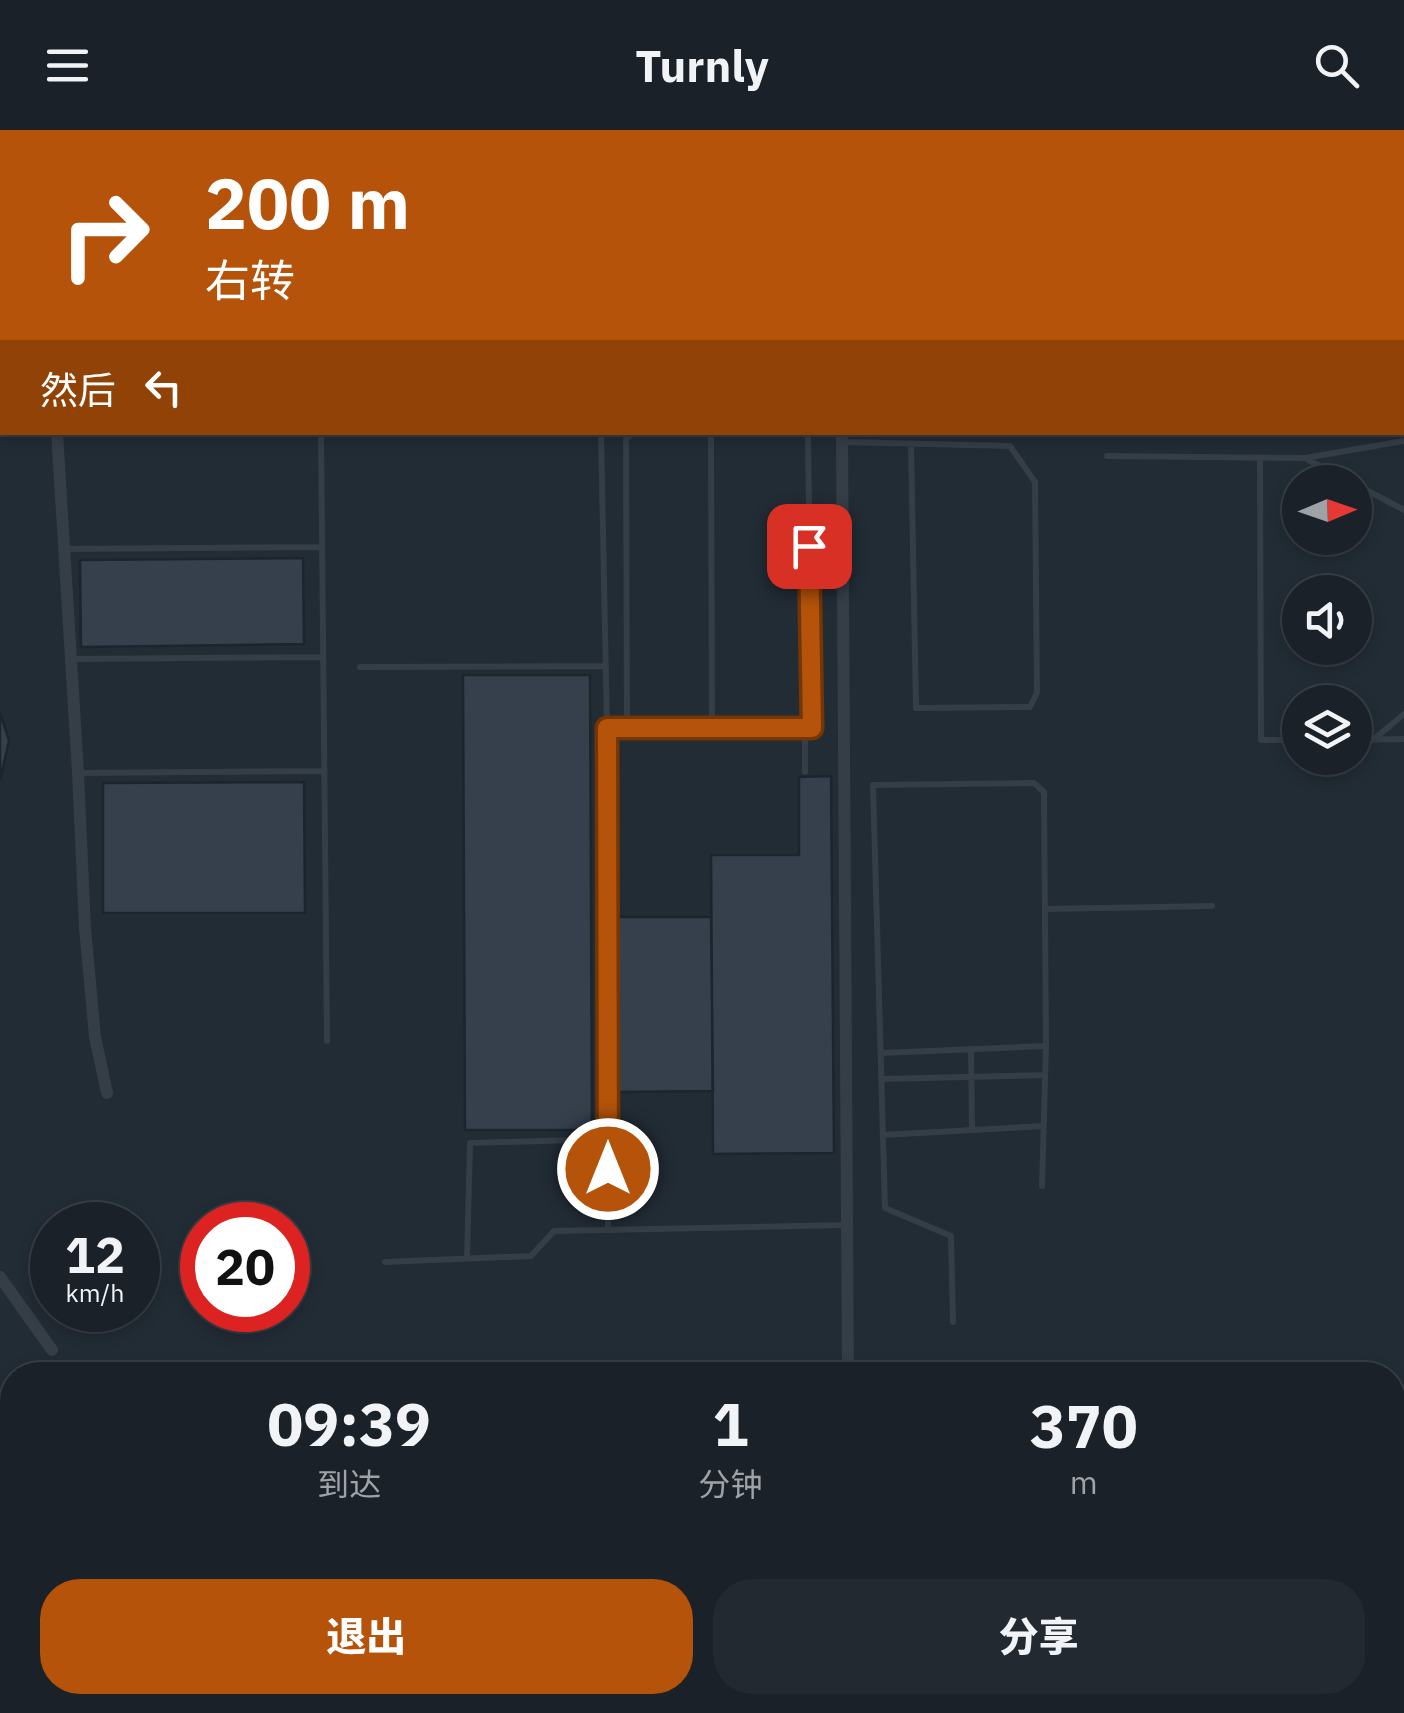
<!DOCTYPE html>
<html lang="zh">
<head>
<meta charset="utf-8">
<style>
  :root { --surface:#1a2128; --page:#232930; --text:#f1f3f6; --muted:#9fa3a8; --line:#383e45; --accent:#b45309 }
  body { margin:0; font-family:"IBM Plex Sans","Noto Sans SC",sans-serif; background:var(--page); color:var(--text); height:100vh; display:flex; flex-direction:column; font-size:38px; white-space:nowrap }
  * { box-sizing:border-box; margin:0 }
  p { font-size:32px; color:var(--muted) }
  .icon { flex:none; width:55px; height:55px; fill:none; stroke:currentColor; stroke-width:2; stroke-linecap:round; stroke-linejoin:round }
  .map { position:relative; flex:1; overflow:hidden }
  .drawer { position:absolute; left:0px; top:1232px; width:1405px; height:352px; display:flex; flex-direction:column; background:var(--surface); border-radius:40px 40px 0 0; box-shadow:0 5px 15px #0003,0 0 0 2px var(--line) }
  .drawer>* { flex:none }
  .guide { position:absolute; left:0px; top:0px; width:1405px; height:305px; box-shadow:0 5px 15px #0003,0 0 0 2px var(--line); background:#b45309; color:#fff; overflow:hidden }
  .needle { width:65px; rotate:88deg }
  .controls { position:absolute; left:1282px; top:335px; display:grid; gap:20px }
  .controls a { display:grid; place-items:center; width:90px; height:90px; border-radius:50%; background:var(--surface); box-shadow:0 5px 15px #0003,0 0 0 2px var(--line); font-size:50px }
  .speed { position:absolute; left:30px; top:1072px; display:flex; gap:20px; font-size:50px; font-weight:700; text-align:center }
  .speed>* { display:grid; place-content:center; width:130px; height:130px; border-radius:50%; background:var(--surface); box-shadow:0 5px 15px #0003,0 0 0 2px var(--line); line-height:1 }
  .speed small { font-size:25px; font-weight:400 }
  .speed .limit { border:15px solid #d22; background:#fff; color:#111 }
  .pin { position:absolute; display:grid; place-items:center; width:85px; height:85px; color:#fff; margin:-42px; border-radius:20px; box-shadow:0 5px 15px #0006 }
  .me { position:absolute; width:110px; margin:-55px; rotate:0deg; stroke-linejoin:round; filter:drop-shadow(0 0 8px #0008) }
  .turn { display:flex; align-items:center; gap:35px; height:210px; padding:0 40px; font-size:45px }
  .turn .icon { width:130px; height:130px; stroke-width:2.5 }
  .turn b { display:block; font-size:70px; line-height:85px }
  .then { display:flex; align-items:center; height:95px; padding:0 40px; background:#0003; gap:20px; font-size:38px }
  .eta { display:flex; justify-content:space-evenly; align-items:center; height:170px; text-align:center }
  .eta b { font-size:60px; font-weight:800; line-height:70px }
  .primary-button { display:flex; gap:20px; margin-top:auto; padding:20px 40px }
  .primary-button a { flex:1; height:115px; border-radius:40px; background:var(--accent); color:#fff; font-size:40px; font-weight:800; line-height:115px; text-align:center }
  .primary-button a+a { background:var(--page); color:var(--text) }
  header { display:flex; justify-content:space-between; align-items:center; height:130px; padding:0 40px; background:var(--surface); font-size:45px; font-weight:800 }
  .map>svg:first-child { display:block }
</style>
</head>
<body>
<header><svg class="icon" aria-label="menu" viewBox="0 0 24 24"><path d="M4 6h16M4 12h16M4 18h16"/></svg>Turnly<svg class="icon" aria-label="search" viewBox="0 0 24 24"><circle cx="10" cy="10" r="6"/><path d="M15 15l6 6"/></svg></header>
<div class="map">
<svg width="1404" height="1583" viewBox="0 0 1404 1583">
  <rect width="100%" height="100%" fill="#222c35"/>
  <path fill="#243536" d="M0,1538L12,1555V1572L26,1573L34,1583H0Z"/>
  <path fill="#35404c" stroke="#1d242c" stroke-width="2.5" d="M303,428L304,514L81,517L80,430Z
    M463,545H590L592,1000H465Z
    M0,582L9,611L0,650Z
    M831,646L834,1023L713,1024L711,725H799V647Z
    M304,652L305,783H103V653Z
    M616,787H711L713,961L617,962Z"/>
  <g fill="none" stroke-linecap="round" stroke-linejoin="round">
    <path stroke="#353d46" stroke-width="6" d="M321,302L327,911
      M601,302L607,598L608,1100
      M711,302L712,598
      M843,312L1010,316L1035,352L1037,563L1030,577L916,578L911,314
      M1107,326L1305,328L1404,311
      M1260,328L1261,610H1300
      M1308,330L1351,352
      M1355,354L1404,380
      M64,419L322,417
      M73,529L323,527
      M360,537L604,536
      M607,598H812L808,307L804,302
      M627,598L626,309L634,302
      M805,598V642
      M1374,609L1404,584
      M1355,610L1404,609
      M80,643L324,641
      M1045,779L1212,776
      M971,919L972,1000
      M881,923L1046,916
      M882,949L1045,945
      M883,1005L1044,996
      M467,1128L470,1013L609,1009
      M385,1132L531,1126L554,1101L846,1095
      M953,1192L951,1106L885,1078L873,655L1034,653L1044,662L1046,916L1042,1056
      M0,1307L12,1311
      M312,1572L320,1583"/>
    <path stroke="#353d46" stroke-width="12" d="M12,0V2
      M741,0L742,2
      M912,0L914,2
      M1008,0L1010,2
      M99,2L100,0
      M944,2L947,0
      M0,98L2,95
      M57,302L78,643L85,798L95,907L107,963
      M842,302L848,1245
      M0,1147L52,1220
      M818,1583L823,1572"/>
    <path stroke="#444d58" stroke-width="18" d="M1402,82L1404,78
      M1402,104L1404,103
      M0,109H2
      M0,127H2
      M1402,149L1404,148
      M1402,186L1404,185
      M0,219H2"/>
    <path stroke="#6b6053" stroke-width="22" d="M0,152L2,153
      M0,177H2
      M0,202H2
      M1402,249H1404
      M1402,275H1404"/>
    <path stroke="#58626c" stroke-width="4" stroke-dasharray="10 10" stroke-linecap="butt" d="M0,1280L12,1285
      M594,1572L605,1583
      M791,1572L820,1583"/>
  </g>
  <g fill="none" stroke-linecap="round" stroke-linejoin="round">
    <g stroke="#753606" stroke-width="25">
      <path id="route" d="M608,1039L607,598H812L809,416"/>
    </g>
    <use href="#route" stroke="#b45309" stroke-width="18"/>
  </g>
</svg>
<div class="controls">
<a><svg class="needle" viewBox="-14 -14 28 28"><path d="M0-13l5 13h-10z" fill="#e53935"/><path d="M0 13l5-13h-10z" fill="#9fa3a8"/></svg></a>
<a><svg class="icon" aria-label="sound" viewBox="0 0 24 24"><path d="M4 9h4l5-4v14l-5-4H4zM17 9q2 3 0 6"/></svg></a>
<a><svg class="icon" aria-label="layers" viewBox="0 0 24 24"><path d="M12 4l9 5-9 5-9-5zM3 14l9 5 9-5"/></svg></a>
</div>
<div class="speed"><div>12<small>km/h</small></div><div class="limit">20</div></div>
<div class="pin" style="left:809px;top:416px;background:#d93025"><svg class="icon" aria-label="arrive" viewBox="0 0 24 24"><path d="M6 21V4h12l-3 4 3 4H6"/></svg></div>
<svg class="me" style="left:608px;top:1039px" viewBox="-20 -20 40 40"><circle r="17" fill="#b45309" stroke="#fff" stroke-width="3"/><path d="M0-11L8 9 0 5-8 9z" fill="#fff"/></svg>
<div class="guide">
<div class="turn"><svg class="icon" aria-label="right" viewBox="0 0 24 24"><path d="M7 20v-9h11M14 6l5 5-5 5"/></svg><div><b>200 m</b>右转</div></div>
<div class="then">然后<svg class="icon" aria-label="left" viewBox="0 0 24 24"><path d="M17 20v-9H6M10 6l-5 5 5 5"/></svg></div>
</div>
<section class="drawer">
<div class="eta">
<div><b>09:39</b><p>到达</p></div>
<div><b>1</b><p>分钟</p></div>
<div><b>370</b><p>m</p></div>
</div>
<div class="primary-button"><a>退出</a><a>分享</a></div>
</section>
</div>
</body>
</html>
